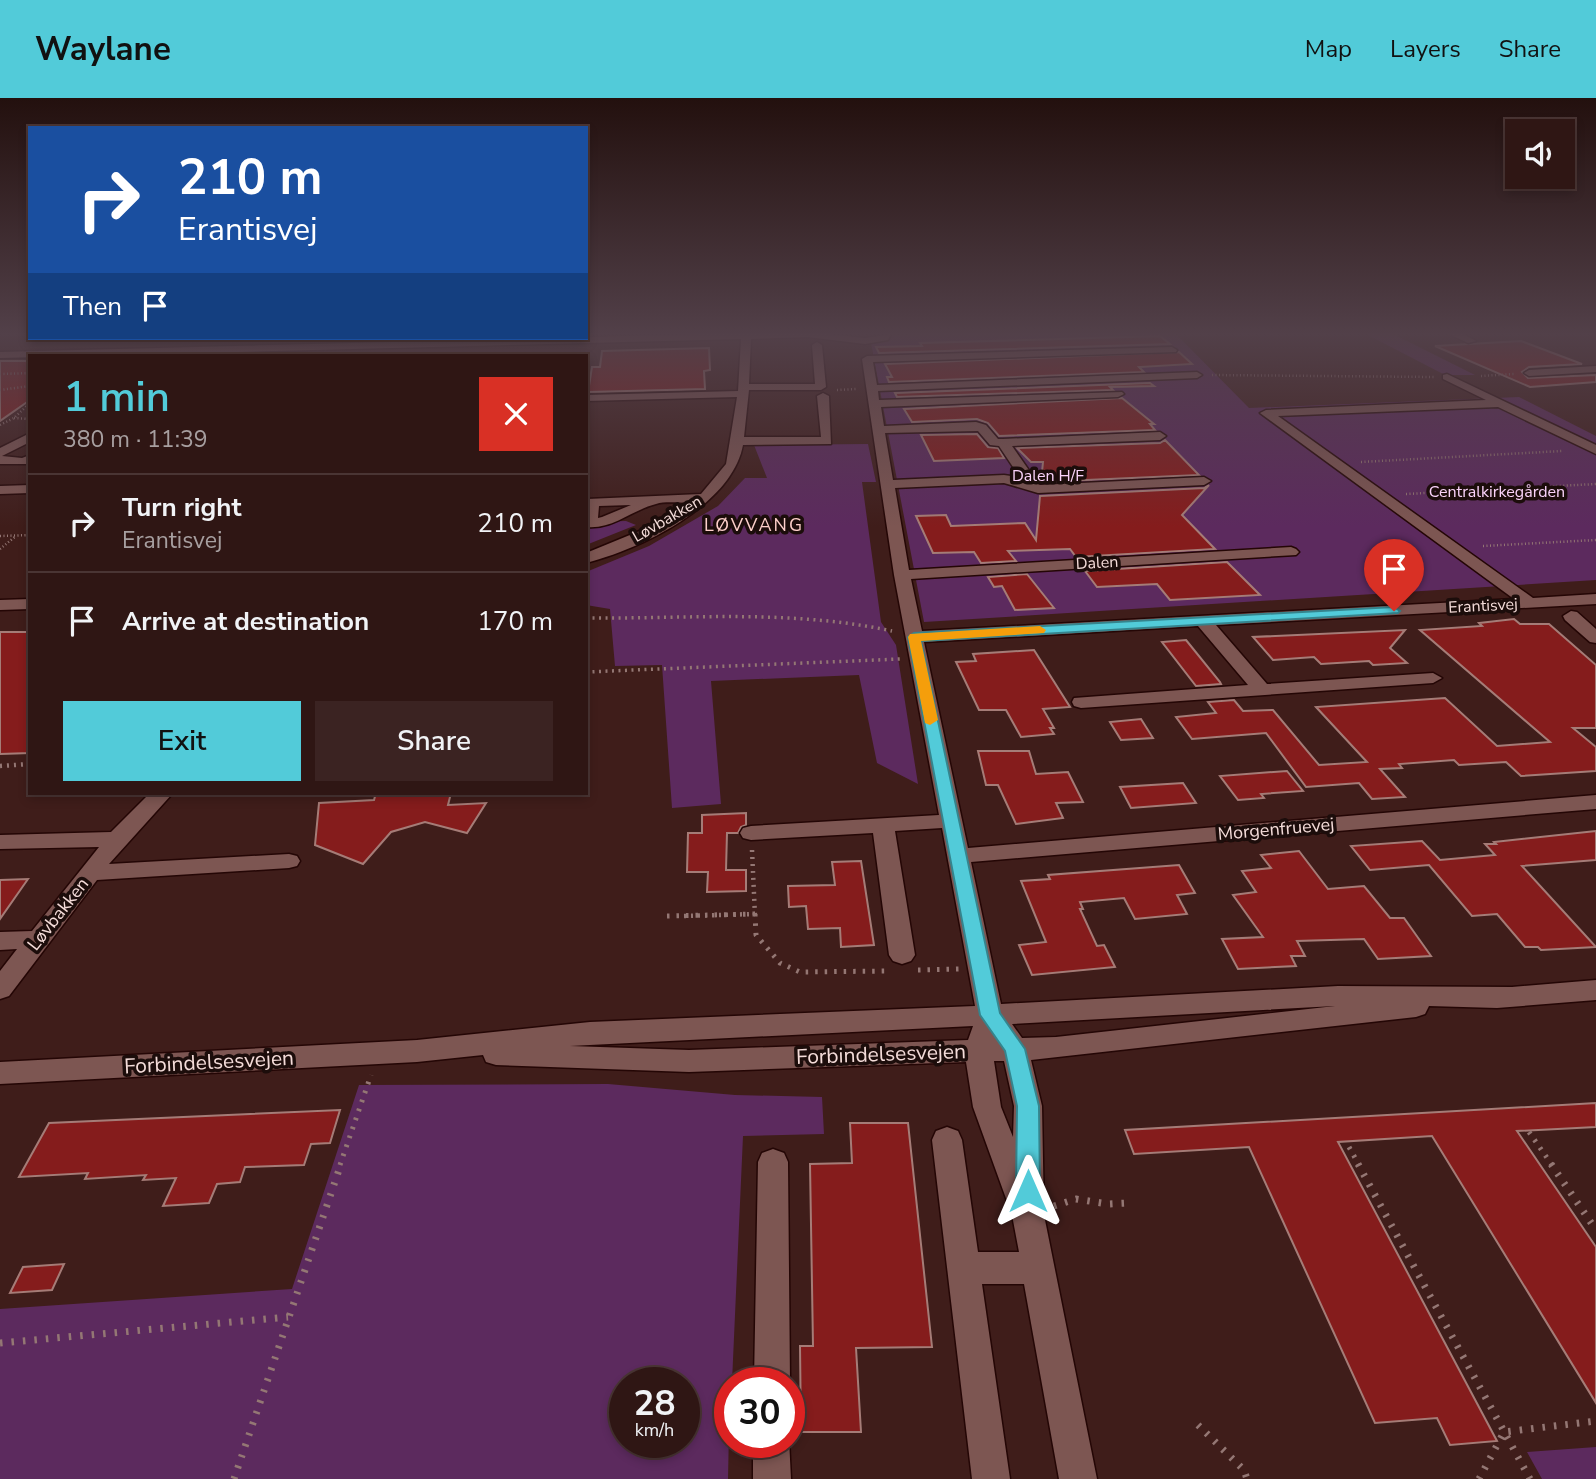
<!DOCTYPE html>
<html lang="en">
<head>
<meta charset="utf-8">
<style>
  :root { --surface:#2f1614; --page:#3b2322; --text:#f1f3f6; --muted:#a79fa0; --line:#4a3534; --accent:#52cbd9 }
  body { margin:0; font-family:"Nunito Sans",sans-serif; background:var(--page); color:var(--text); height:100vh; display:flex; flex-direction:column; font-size:26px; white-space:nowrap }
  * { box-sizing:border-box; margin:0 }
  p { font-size:23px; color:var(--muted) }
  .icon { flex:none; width:38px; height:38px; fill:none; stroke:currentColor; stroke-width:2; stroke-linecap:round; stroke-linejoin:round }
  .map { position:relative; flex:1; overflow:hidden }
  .side { position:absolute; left:28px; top:256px; width:560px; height:441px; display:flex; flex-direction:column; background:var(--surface); border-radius:0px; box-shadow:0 4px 10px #0003,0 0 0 2px var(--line) }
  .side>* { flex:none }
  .top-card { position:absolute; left:28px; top:28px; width:560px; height:214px; border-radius:0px; box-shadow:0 4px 10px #0003,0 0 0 2px var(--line); background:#1a4fa0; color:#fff; overflow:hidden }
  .fabs { position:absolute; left:1505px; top:21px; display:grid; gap:14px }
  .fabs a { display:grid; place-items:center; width:70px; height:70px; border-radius:0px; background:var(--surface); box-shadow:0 4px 10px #0003,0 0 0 2px var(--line); font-size:35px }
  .speed { position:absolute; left:609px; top:1269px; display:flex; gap:14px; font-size:35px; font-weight:700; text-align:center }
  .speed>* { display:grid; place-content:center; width:91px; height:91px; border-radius:50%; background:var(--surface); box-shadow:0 4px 10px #0003,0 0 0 2px var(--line); line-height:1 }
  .speed small { font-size:18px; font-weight:400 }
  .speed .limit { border:10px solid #d22; background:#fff; color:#111 }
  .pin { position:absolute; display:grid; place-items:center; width:60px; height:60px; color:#fff; margin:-72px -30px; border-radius:50% 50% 50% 0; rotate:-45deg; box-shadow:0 0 7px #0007 }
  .pin .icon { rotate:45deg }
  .me { position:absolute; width:77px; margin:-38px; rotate:0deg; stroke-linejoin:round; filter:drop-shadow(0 0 5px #0008) }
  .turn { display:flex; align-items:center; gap:24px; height:147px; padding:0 35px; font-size:32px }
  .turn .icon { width:91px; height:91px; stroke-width:2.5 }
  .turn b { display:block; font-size:49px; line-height:60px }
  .then { display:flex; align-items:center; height:66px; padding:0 35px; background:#0003; gap:14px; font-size:26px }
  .round { display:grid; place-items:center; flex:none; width:74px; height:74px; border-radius:0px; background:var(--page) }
  .head { display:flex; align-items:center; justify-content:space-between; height:119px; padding:0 35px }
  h1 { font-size:42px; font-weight:600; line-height:52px; color:var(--accent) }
  .primary-button { display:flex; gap:14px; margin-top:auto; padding:14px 35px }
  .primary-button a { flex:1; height:80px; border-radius:0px; background:var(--accent); color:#111; font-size:28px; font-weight:600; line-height:80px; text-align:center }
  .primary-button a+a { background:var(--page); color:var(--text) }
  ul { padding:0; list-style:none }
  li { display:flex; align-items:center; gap:21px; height:98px; padding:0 35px; border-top:2px solid var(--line) }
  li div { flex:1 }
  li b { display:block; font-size:26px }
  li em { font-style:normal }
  header { display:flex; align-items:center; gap:42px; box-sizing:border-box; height:98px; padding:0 35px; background:var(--accent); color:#111 }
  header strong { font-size:33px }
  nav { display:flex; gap:38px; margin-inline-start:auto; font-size:24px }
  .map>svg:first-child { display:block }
</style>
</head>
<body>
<header>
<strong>Waylane</strong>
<nav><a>Map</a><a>Layers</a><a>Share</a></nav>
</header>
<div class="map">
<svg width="1596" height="1381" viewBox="0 0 1596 1381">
  <rect width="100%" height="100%" fill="#3f1d1a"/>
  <path fill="#5c2a5e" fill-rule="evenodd" d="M925,236H1176L1249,310L1519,299L1596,338V482L924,524L871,245L897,237Z
    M1366,236H1393L1475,277H1445Z
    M868,346L876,384H862L881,524L896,547L918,686L877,665L859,577L711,583L721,706L672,710L662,567L615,568L610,511L586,507V474L649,448L718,408L745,380H767L754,347Z
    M626,423L636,427L586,447V424Z
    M608,986L735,997L822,999L824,1036L743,1038L732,1284H730L728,1381H0V1211L292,1191L359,987ZM625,1284H684V1344H625Z
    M1596,1349V1381H1542L1527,1354Z"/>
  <path fill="#851c1c" stroke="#a57c77" stroke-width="2" d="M1160,238L1170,246L879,255L876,249L922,248L920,245Z
    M1521,243L1582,266L1529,269L1522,274L1528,280L1596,277V284L1530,289L1435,248Z
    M709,250L710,272L704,273L705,291L588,294L592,269H600L602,253Z
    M1179,254L1192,266L1139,269L1144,274L889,284L887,279H892L885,266Z
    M0,263H30V302L0,323Z
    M1150,285L1154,288L1110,289L1113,292L897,299L895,295Z
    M1122,300L1154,326H1150L1155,332L999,338L988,325L977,321L912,324L904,311Z
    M977,336L988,349L998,350L1004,360L934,363L921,337Z
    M1165,342L1199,377L1041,384L1043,364H1031L1017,350L1160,345Z
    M1209,387L1182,417L1215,451L1076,459L1070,451L1008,453L1016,463L981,465L974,454L933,455L916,418L946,417L951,428L1025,425L1036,442L1040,398L1204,390Z
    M1227,464L1260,497L1170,502L1157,486L1097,489L1085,473Z
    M1027,476L1054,510L1015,512L1002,488L994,489L988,479Z
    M1514,521L1520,526H1549L1596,567V630H1573L1596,649V673L1521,678L1506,664L1459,667L1454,662L1399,666L1402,670L1380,671L1405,699L1372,701L1359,685L1306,689L1266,635L1192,641L1176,619L1216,615L1208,604L1234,602L1243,613L1273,612L1319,667L1367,664L1316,609L1445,600L1497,648L1550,644L1420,532L1482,528L1479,525Z
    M1405,532L1390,550L1407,565L1373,567L1369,563L1321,566L1314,559L1273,562L1253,539Z
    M0,534H30V655L0,656Z
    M1186,542L1220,584L1221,586L1196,588L1162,544Z
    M1034,552L1070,609L1043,611L1054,630H1050L1054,636L1021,639L1006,612H979L956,564L976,563L973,556Z
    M1141,621L1153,640L1121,642L1110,624Z
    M978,653H1029L1036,676L1068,674L1083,704L1056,705L1063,720L1016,726L998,687H986Z
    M1287,673L1303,693L1261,696L1264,700L1238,702L1220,678Z
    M1183,685L1196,705L1131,710L1120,689Z
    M376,695H451L448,707L486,705L467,735L425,724L391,734L363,766L315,747L319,705L374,702Z
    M746,715V727L741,729L738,735H727L726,772H746V793L707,794L708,774H687L688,735H702V717Z
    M1596,733V762L1522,768L1596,849L1541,852L1538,849H1525L1497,816L1472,818L1429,767L1370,772L1351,748L1422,743L1440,762L1495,757L1485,746H1496L1494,744Z
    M1299,753L1328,791L1364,788L1390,820H1404L1431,858L1378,861L1364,841L1297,843L1305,858H1291L1296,868L1238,871L1222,841L1263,839L1233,797L1256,794L1242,773L1271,770L1261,757Z
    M861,763L874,847L841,849L840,830L808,831L806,808L789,809L788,788L835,787L832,764Z
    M1179,767L1195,795L1177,797L1187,816L1135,821L1124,800L1080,804L1083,811H1080L1097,848L1104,847L1115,869L1032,877L1019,847L1046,844L1021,783L1050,781L1048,777Z
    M28,781L0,821V782Z
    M1596,1005V1029L1517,1033L1596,1149V1305L1432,1038L1338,1044L1497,1343L1450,1347L1437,1320L1375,1325L1249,1049L1134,1056L1125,1032Z
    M340,1012L330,1045L311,1046L304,1067L245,1069L240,1084L217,1086L209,1105L163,1108L176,1080L143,1082L146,1077L85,1081L88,1075L19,1079L49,1025Z
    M850,1025H908L932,1249L856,1250L861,1334H801L800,1248H813L810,1066L852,1065Z
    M64,1166L52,1192L10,1195L23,1169Z"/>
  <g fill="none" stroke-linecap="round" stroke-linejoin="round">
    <g stroke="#240605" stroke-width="3">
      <path id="minor" d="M703,236H829L865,240L891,236L888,242L865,246L808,239L751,241L749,286H815L812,247L817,244L822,247L826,289L821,292H749L744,339H821L817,298L823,295L829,298L831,346L743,347C732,407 641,451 586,465V455L642,432L690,405C679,405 666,403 656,406C632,412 612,432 586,429L587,401L701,396L726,366L737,299L586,303V297L738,293L741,241L0,260V254ZM631,407L602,419L598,420L599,408Z
        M1449,236H1463L1476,243L1468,245Z
        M1172,249L1177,252L1176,254L873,264L877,287L1197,274L1202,277L1197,280L878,293L879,302L1122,294L1124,296L1118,299L881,309L884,328L976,324L986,327L998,341H1003L1160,334L1166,338L1160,342L1012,348L1033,378L1029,383L1040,387L1204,379L1211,383L1204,387L1038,395L1004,385L895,390L909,472L1291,449L1296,451L1299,454L1296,457L911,481L922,533L1514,501L1260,315L1266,312L1486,302L1443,281V277L1447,276L1596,347V356L1498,309L1278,318L1533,500L1596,496V506L1216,527L1267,586L1433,575L1442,580L1433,585L1081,610L1074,608L1072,604L1074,600L1248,587L1198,528L924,544L968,750L1596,697V711L971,764L1001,906L1338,888L1512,889L1596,882V902L1497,910L1429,908L1425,916L1416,919L1031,962L1042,1008L1044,1117L1097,1381H1059L1024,1186H982L1010,1381H972L932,1042L936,1033L947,1029L958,1033L962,1042L978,1154H1019L1012,1117L973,1009L966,964L689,974L496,967L486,964L483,957L417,964L0,986V964L417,942L590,924L975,908L942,730L895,733L915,857L911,863L902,866L893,863L889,857L873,735L751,742L743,740L740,735L743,730L751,728L939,717L894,477L862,261L867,258ZM978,333L990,347L999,348L1019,378L1018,379L1004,377L893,382L885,335ZM1335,908L1056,939L1022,940L1012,926ZM973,928L968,942L689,952L570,948ZM994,963H1004L1014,1008L1013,1039L1001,1009Z
        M1596,268V274L1529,278L1524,275L1529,272Z
        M30,335V344L2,358L22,360L30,357V366H0V350Z
        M30,387V395L0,396V388Z
        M30,501V511L0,512V502Z
        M1571,513L1577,514L1596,531V545L1590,544L1565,522L1563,518Z
        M150,695H173L109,766L289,756L297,758L300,763L297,768L289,770L97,782L9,898L0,901V873L17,851L0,852V834L32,833L99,749L0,751V737L111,734Z
        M773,1051L784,1055L788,1064L790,1284L789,1286L754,1284L758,1064L762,1055Z
        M789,1341L791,1381H753V1344H789Z"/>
    </g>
    <path stroke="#947774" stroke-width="2.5" stroke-dasharray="1 2.5" stroke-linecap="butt" d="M0,276L30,275
      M1212,277L1434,279
      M1481,278L1514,276
      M0,292L30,288
      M837,292L856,291
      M14,320L30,321
      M0,327L14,320L30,305
      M1361,364L1562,353
      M1406,396L1596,386
      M0,438L30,437
      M1483,448L1596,442
      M0,451L16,438"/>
    <path stroke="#947774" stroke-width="3.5" stroke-dasharray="2 4.5" stroke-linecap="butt" d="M586,520C689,521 790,511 892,533
      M586,574L900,561"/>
    <path stroke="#947774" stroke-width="4.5" stroke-dasharray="2 5" stroke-linecap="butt" d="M0,668L30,666
      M752,752L755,818
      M684,818L755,816"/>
    <path stroke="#947774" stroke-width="5" stroke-dasharray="2.5 7" stroke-linecap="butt" d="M755,816L756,837L780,865L800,874L889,873
      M667,818L755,816
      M918,872L959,871
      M1529,1034L1552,1067
      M1349,1049L1359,1067
      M340,1067L371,977"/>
    <path stroke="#947774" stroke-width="7" stroke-dasharray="2.5 9" stroke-linecap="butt" d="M1358,1066L1530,1381
      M1551,1066L1596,1132
      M1054,1108L1076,1101L1108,1106L1128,1105
      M0,1245L288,1219
      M1198,1327L1244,1372L1247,1381
      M234,1381L341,1066
      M1479,1381L1504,1334L1596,1323"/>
    <use href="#minor" fill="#7d5652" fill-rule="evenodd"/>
  </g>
  <linearGradient id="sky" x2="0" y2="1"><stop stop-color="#23100e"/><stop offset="0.55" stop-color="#524049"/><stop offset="1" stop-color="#524049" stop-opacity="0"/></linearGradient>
  <rect width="1596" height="429" fill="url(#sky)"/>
  <path fill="#52cbd9" stroke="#35848d" stroke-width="2" d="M1394,509L1400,513L1398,515L921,543L1000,915L1025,951L1039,1008L1040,1093L1036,1100L1028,1103L1019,1100L1016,1093L1017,1008L1005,953L980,917L908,539L914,535Z"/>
  <path fill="#f59e0b" d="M1040,528L1046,532L1044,535L921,543L938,622L930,627L925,625L908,539L910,536Z"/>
  <g text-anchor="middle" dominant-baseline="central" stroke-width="7" stroke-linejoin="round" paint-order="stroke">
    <g font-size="16" fill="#fad3fa" stroke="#1c0d0b">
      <text x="1048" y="378">Dalen H/F</text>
      <text x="1497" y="394">Centralkirkegården</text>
    </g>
    <g font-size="16" fill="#f4dcd9" stroke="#1c0d0b">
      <text transform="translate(667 421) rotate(-30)">Løvbakken</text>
      <text transform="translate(1097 465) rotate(-3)">Dalen</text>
      <text transform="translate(1483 508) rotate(-3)">Erantisvej</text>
    </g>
    <g font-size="18" letter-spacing="2" fill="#fed0cb" stroke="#1c0d0b">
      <text x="754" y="427">LØVVANG</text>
    </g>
    <g font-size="18" fill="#f4dcd9" stroke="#1c0d0b">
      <text transform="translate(1276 731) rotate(-5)">Morgenfruevej</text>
      <text transform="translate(58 816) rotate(-52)">Løvbakken</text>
    </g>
    <g font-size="21" fill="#f4dcd9" stroke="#1c0d0b">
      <text transform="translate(881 956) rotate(-2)">Forbindelsesvejen</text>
      <text transform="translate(209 964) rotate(-3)">Forbindelsesvejen</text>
    </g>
  </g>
</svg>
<div class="fabs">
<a><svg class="icon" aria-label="sound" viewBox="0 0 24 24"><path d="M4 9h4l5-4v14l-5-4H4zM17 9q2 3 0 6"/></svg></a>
</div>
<div class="speed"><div>28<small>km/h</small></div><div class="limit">30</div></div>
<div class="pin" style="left:1394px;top:513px;background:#d93025"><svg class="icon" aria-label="arrive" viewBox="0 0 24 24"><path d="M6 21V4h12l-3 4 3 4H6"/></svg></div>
<svg class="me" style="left:1028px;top:1093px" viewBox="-20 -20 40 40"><path d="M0-17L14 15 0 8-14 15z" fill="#52cbd9" stroke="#fff" stroke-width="4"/></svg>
<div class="top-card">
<div class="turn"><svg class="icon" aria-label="right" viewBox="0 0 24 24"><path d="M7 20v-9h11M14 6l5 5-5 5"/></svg><div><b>210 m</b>Erantisvej</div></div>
<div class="then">Then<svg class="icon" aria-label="arrive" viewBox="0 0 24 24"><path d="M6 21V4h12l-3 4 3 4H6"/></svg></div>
</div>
<section class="side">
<div class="head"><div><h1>1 min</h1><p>380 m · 11:39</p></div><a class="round" style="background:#d93025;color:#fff"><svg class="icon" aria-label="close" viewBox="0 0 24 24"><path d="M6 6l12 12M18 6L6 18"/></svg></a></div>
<ul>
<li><svg class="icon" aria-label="right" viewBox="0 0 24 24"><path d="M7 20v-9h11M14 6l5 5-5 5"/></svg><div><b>Turn right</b><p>Erantisvej</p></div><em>210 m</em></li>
<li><svg class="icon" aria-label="arrive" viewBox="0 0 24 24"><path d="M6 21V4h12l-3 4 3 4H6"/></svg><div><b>Arrive at destination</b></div><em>170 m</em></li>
</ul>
<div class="primary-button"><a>Exit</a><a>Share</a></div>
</section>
</div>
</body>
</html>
